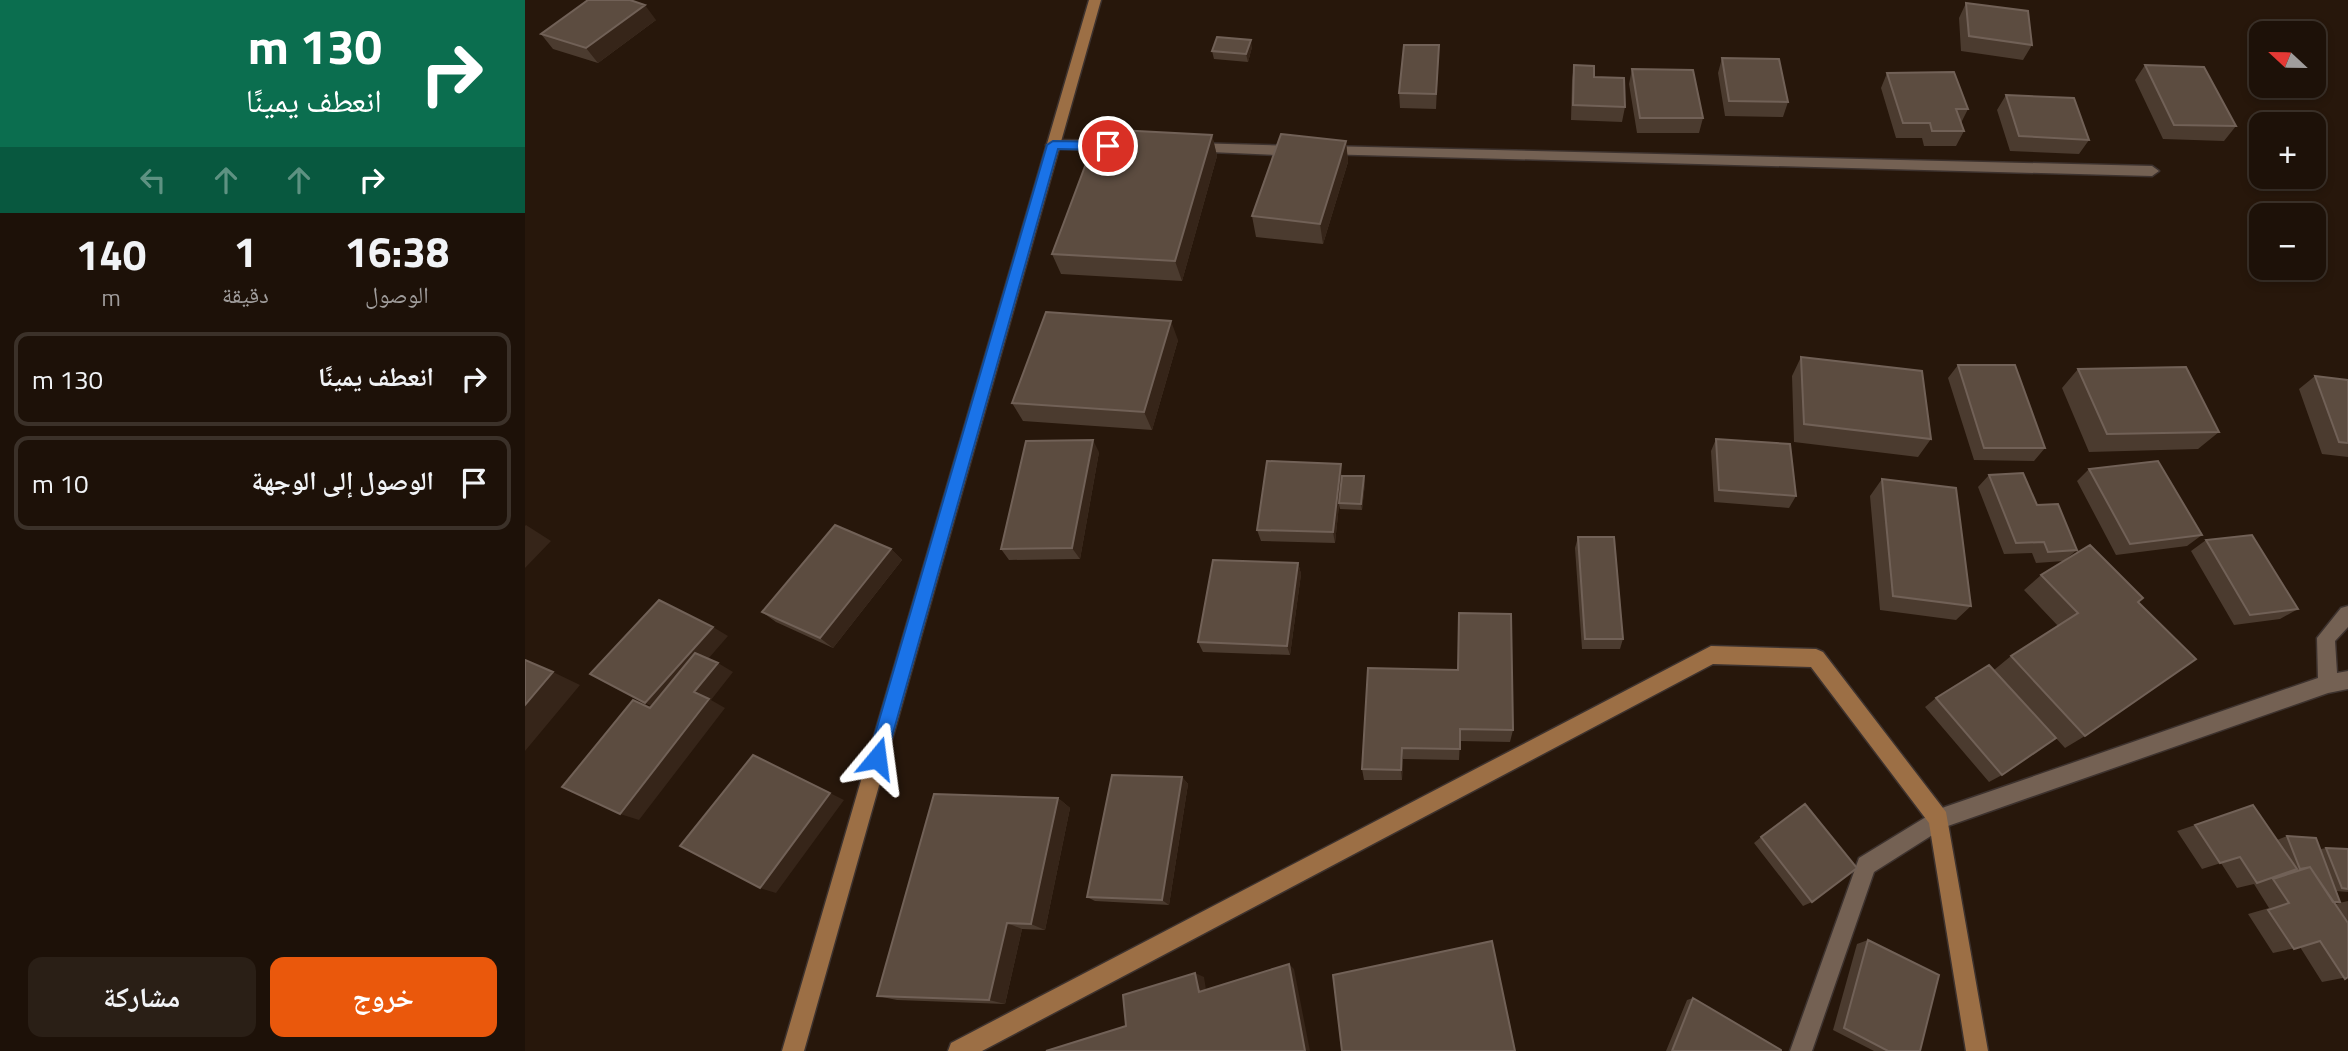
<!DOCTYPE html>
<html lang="ar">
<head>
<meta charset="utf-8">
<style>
  :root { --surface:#1d1108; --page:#2a1f16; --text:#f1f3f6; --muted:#a09d9c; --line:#3b3129; --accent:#ea580c }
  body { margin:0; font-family:"Titillium Web","Noto Naskh Arabic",sans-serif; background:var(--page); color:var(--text); direction:rtl; height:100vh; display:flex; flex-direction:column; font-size:26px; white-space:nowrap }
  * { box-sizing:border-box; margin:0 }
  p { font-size:23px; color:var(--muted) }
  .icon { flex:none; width:38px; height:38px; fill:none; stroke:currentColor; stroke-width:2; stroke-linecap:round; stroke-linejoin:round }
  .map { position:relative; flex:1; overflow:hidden; direction:ltr }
  .panel { display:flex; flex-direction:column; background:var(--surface); width:525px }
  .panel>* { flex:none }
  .banner { background:#0b6e4f; color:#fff; overflow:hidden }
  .needle { width:46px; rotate:292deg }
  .tools { position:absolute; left:1724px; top:21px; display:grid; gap:14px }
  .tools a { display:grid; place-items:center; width:77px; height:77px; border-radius:14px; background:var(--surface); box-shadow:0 4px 10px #0003,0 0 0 2px var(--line); font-size:35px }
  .pin { position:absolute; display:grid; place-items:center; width:60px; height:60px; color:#fff; margin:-30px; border:4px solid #fff; border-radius:50%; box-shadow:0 2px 7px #0007 }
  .me { position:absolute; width:77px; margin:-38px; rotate:16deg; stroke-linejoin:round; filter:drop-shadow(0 0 5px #0008) }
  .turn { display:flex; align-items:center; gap:24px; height:147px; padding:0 28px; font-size:32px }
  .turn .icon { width:91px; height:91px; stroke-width:2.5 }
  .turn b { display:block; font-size:49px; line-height:60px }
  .lanes { display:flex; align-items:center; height:66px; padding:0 28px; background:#0003; justify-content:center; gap:35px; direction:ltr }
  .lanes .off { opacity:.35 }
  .eta { display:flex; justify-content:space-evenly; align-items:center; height:119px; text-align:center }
  .eta b { font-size:42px; font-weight:700; line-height:49px }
  .primary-button { display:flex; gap:14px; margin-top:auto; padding:14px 28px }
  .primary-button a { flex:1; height:80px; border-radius:14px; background:var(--accent); color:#fff; font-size:28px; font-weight:700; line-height:80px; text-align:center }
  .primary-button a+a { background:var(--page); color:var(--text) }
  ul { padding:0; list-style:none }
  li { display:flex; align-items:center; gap:21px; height:94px; margin:0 14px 10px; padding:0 14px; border:4px solid var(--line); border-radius:14px }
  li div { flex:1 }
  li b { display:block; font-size:26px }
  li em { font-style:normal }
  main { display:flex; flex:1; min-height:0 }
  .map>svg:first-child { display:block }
</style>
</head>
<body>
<main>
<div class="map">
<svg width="1823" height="1051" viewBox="0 0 1823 1051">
  <rect width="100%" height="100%" fill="#27170b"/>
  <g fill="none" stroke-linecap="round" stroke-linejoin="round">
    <g stroke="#3d322e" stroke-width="3">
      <path id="street" d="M528,140L591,141L598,146L591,151L523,148L521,145Z
        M668,143L773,146L780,151L773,156L663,151V145Z
        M801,146L1627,166L1634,171L1627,176L796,154V148Z
        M1823,606V627L1810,641L1812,673L1823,671V689L1803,693L1420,827L1349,872L1287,1051H1265L1334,858L1414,809L1793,678L1792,638L1816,608Z"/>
    </g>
    <g stroke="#3d322e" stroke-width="3">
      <path id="secondary" d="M564,0H576L279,1051H257Z
        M1186,646L1291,649L1298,652L1421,812L1463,1051H1441L1404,823L1286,667L1188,664L457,1051H423L426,1043Z"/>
    </g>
    <use href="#street" fill="#746153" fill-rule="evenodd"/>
    <use href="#secondary" fill="#9c6f45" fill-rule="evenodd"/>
  </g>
  <path fill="#4b3b2f" d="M1441,3L1507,45L1498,60L1436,51L1434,18Z
    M131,20L73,63L28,49L16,34Z
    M914,45L911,109L875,108L874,93Z
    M727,47L723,62L689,59L687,51Z
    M1197,58L1263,102L1258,117L1200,116L1193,73Z
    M1049,65L1069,77L1100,107L1097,122L1046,120L1047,80Z
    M1620,65L1711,126L1699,141L1638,139L1610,80Z
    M1107,69L1178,118L1174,133H1112L1104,84Z
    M1362,73L1443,109L1436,123L1439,131L1431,146H1399L1397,138H1371L1356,88Z
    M1481,95L1564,140L1554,154L1485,151L1472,110Z
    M687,135L692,156L657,281L536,274L527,254Z
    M821,141L823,162L798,244L731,237L727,216Z
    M653,340L627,430L498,421L487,403Z
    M1276,357L1406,439L1393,457L1269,442L1267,376Z
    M1433,365L1520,448L1509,461L1449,460L1423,378Z
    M1553,369L1694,432L1673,449L1564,452L1537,388Z
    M1790,376L1823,380V457L1797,454L1774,389Z
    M1191,439L1271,496L1264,508L1189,502L1186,451Z
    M574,452L555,559L484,560L476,549Z
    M1564,469L1677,535L1662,546L1591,555L1552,481Z
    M1464,475L1512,505L1552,550L1541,559L1613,602L1560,736L1540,748L1469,670L1486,656L1533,626L1499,590L1516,575L1539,561L1511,563L1507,553L1479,554L1453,487Z
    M817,476H839L840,483L837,510L815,509L814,505L810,543L736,541L732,530Z
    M1357,479L1446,606L1431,620L1355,610L1345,496Z
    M1053,537L1098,639L1095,649H1057L1050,548Z
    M1681,540L1773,609L1755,619L1709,625L1666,551Z
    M366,549L377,560L308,648L251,622L237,612Z
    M773,563L776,574L765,655L678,652L673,642Z
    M843,668L988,730L985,742L935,741L934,760L878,759L877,780H839L837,769Z
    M1411,698L1477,775L1464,782L1400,707Z
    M657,777L663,784L644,905L570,901L562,897Z
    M533,798L545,808L520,930L497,929L480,1004L372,1000L352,996Z
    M1670,825L1752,840L1762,836L1796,849L1801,848L1823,849V892L1811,891L1815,902L1809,903L1810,904L1823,901V977L1797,982L1775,947L1748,953L1723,914L1744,908L1729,884L1712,888L1696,863L1677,869L1652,831Z
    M1236,837L1287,902L1278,906L1229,843Z
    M1343,940L1395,1051H1349L1308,1030L1332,944Z
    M1168,998L1256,1051H1141L1162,1000Z"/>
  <path fill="#362519" d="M120,5L131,20L73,63L61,48Z
    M726,40L727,47L723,62L721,54Z
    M687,135L692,156L657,281L650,261Z
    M821,141L823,162L798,244L795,224Z
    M646,321L653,340L627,430L619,412Z
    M568,440L574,452L555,559L547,548Z
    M816,464L817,476L810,543L808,532Z
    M839,476L840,483L837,510L836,504Z
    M1,525L26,541L0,568V526Z
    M366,549L377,560L308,648L295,638Z
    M773,563L776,574L765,655L762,646Z
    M188,627L203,636L137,712L120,703Z
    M193,663L208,672L186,700L200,708L114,820L95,814L169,692Z
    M28,672L55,685L0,751V705Z
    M877,748L878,759L877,780L876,770Z
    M657,777L663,784L644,905L637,900Z
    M305,793L319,800L251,893L235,888Z
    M533,798L545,808L520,930L506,924Z
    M482,923L497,929L480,1004L464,1000Z
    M764,964L769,969L785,1051H780Z
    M670,973L679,977L682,996L674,992Z"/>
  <path fill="#5c4c40" stroke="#716157" stroke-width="2" d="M63,0H105L120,5L61,48L16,34Z
    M1441,3L1503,11L1507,45L1444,36Z
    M692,37L726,40L721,54L687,51Z
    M879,45H914L911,94L874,93Z
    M1197,58L1254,59L1263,102L1204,101Z
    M1049,65L1069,66V77L1099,78L1100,107L1048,105Z
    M1620,65L1679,67L1711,126L1649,125Z
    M1107,69L1168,70L1178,118H1115Z
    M1429,72L1443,109H1431L1439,131H1407L1405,123H1378L1362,73Z
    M1481,95L1549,98L1564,140L1494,136Z
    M574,129L687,135L650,261L527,254Z
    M756,134L821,141L795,224L727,216Z
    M521,312L646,321L619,412L487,403Z
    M1276,357L1397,371L1406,439L1279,424Z
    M1433,365H1490L1520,448H1459Z
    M1661,367L1694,432L1582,434L1553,369Z
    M1790,376L1823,380V443L1814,442Z
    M1191,439L1265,444L1271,496L1194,490Z
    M568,440L547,548L476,549L501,441Z
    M742,461L816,464L808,532L732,530Z
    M1633,461L1677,535L1605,544L1564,469Z
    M1498,473L1512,505L1533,504L1552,550L1523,552L1519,542L1491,543L1464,475Z
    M817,476H839L836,504L814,503Z
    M1357,479L1431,488L1446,606L1368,596Z
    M310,525L366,549L295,638L237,612Z
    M1727,535L1773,609L1725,615L1681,540Z
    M1053,537H1089L1098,639H1060Z
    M1565,545L1618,598L1613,602L1671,659L1560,736L1486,656L1553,613L1516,575Z
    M688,560L773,563L762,646L673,642Z
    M134,600L188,627L120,703L65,674Z
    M934,613L986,614L988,730L935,729V749L877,748L876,770L837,769L843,668L933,670Z
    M170,653L193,663L169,692L184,699L95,814L37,787L108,700L125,708Z
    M0,660L28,672L0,705Z
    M1464,665L1531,738L1477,775L1411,698Z
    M228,755L305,793L235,888L155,846Z
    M587,775L657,777L637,900L562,897Z
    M409,794L533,798L506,924L482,923L464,1000L352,996Z
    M1280,804L1332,868L1287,902L1236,837Z
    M1728,805L1772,869L1732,883L1715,857L1695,863L1670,825Z
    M1762,836L1791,838L1815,902H1808L1785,867L1775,869Z
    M1801,848L1823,849V889L1817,888Z
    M1785,867L1823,923V977L1820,979L1795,941L1769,949L1743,910L1764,903L1748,879Z
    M1343,940L1414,975L1395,1051H1363L1319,1028Z
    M967,941L990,1051H817L808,975Z
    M764,964L780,1051H521L601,1026L598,995L670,973L674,992Z
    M1168,998L1256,1050V1051H1147Z"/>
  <path fill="#1a73e8" stroke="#114b97" stroke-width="2" d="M528,141L583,142L589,146L583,150L533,149L361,758L358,764L352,767L346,764L343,758L522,145Z"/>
</svg>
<div class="tools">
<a><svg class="needle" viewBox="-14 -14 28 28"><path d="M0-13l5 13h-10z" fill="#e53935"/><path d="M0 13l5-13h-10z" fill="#a09d9c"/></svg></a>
<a>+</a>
<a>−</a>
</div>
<div class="pin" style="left:583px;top:146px;background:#d93025"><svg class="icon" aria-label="arrive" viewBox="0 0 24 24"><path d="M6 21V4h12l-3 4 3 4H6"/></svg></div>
<svg class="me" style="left:352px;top:758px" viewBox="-20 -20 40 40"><path d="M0-17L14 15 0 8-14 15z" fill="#1a73e8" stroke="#fff" stroke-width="4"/></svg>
</div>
<section class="panel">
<div class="banner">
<div class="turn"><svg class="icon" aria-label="right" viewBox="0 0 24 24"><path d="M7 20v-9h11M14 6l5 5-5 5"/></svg><div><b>130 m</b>انعطف يمينًا</div></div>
<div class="lanes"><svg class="icon off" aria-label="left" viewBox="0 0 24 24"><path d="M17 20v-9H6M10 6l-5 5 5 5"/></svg><svg class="icon off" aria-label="ahead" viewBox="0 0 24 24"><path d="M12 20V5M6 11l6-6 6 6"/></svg><svg class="icon off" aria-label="ahead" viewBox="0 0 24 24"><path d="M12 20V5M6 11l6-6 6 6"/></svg><svg class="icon" aria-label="right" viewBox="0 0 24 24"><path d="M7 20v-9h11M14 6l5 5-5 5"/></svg></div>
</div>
<div class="eta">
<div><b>16:38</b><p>الوصول</p></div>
<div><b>1</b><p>دقيقة</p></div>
<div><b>140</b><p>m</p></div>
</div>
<ul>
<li><svg class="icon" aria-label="right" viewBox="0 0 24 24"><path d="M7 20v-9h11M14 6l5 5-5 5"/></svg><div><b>انعطف يمينًا</b></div><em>130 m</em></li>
<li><svg class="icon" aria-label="arrive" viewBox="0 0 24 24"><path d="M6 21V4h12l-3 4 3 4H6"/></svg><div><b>الوصول إلى الوجهة</b></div><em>10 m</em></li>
</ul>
<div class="primary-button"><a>خروج</a><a>مشاركة</a></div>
</section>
</main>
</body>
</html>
